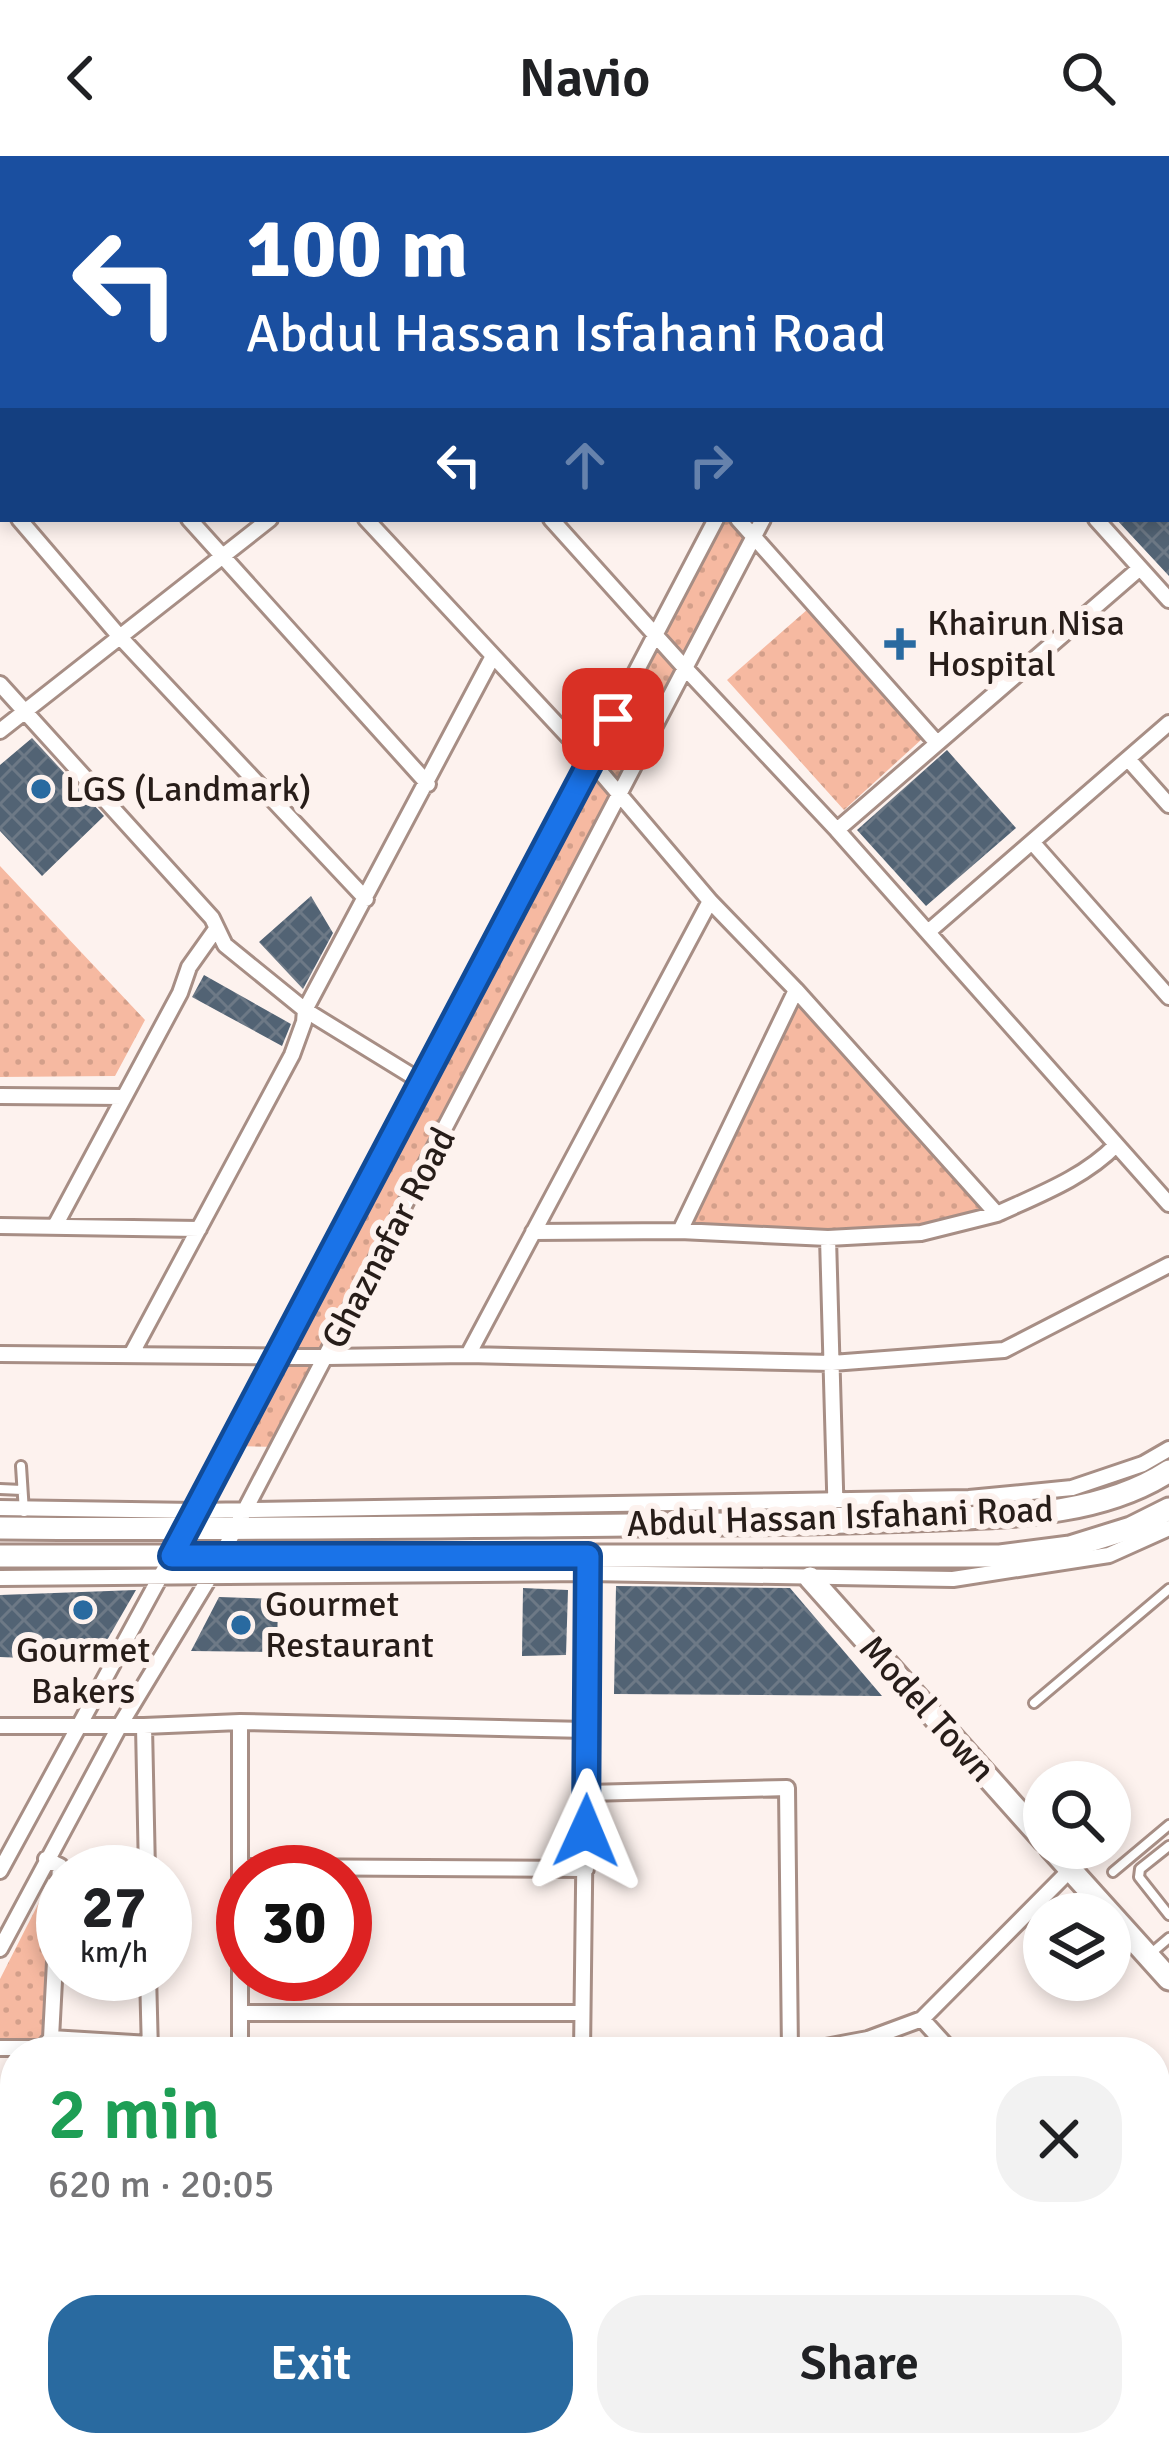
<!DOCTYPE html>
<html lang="en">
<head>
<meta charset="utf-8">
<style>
  :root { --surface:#fff; --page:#f2f2f2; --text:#202124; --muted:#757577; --accent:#296aa0 }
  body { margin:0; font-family:Signika,sans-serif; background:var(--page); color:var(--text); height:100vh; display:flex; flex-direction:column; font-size:45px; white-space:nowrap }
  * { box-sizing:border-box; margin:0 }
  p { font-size:39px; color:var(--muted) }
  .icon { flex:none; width:66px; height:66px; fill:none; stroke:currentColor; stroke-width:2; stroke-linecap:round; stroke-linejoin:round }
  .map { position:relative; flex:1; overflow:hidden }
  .panel { position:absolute; left:0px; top:1881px; width:1170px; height:420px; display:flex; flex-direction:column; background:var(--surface); border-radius:48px 48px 0 0; box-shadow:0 6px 18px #0003 }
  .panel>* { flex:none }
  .hud { position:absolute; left:0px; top:0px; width:1170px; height:366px; box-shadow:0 6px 18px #0003; background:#1a4fa0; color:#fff; overflow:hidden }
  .tools { position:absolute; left:1023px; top:1605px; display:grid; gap:24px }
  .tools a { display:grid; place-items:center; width:108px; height:108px; border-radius:50%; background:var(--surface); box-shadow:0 6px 18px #0003; font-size:60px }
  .speed { position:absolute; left:36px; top:1689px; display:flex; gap:24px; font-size:60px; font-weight:700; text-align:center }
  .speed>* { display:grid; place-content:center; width:156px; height:156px; border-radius:50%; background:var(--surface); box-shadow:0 6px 18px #0003; line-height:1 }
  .speed small { font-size:30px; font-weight:400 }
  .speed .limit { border:18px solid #d22; background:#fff; color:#111 }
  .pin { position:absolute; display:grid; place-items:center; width:102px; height:102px; color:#fff; margin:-51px; border-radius:24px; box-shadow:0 6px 18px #0006 }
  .me { position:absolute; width:132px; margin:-66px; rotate:1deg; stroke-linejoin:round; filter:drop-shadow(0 0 9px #0008) }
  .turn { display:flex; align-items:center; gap:42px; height:252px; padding:0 48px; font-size:54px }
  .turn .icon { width:156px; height:156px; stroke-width:2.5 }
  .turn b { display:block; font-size:84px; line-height:102px }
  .lanes { display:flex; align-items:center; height:114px; padding:0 48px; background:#0003; justify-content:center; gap:60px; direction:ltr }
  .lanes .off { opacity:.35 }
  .round { display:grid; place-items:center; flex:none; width:126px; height:126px; border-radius:48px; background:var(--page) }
  .summary { display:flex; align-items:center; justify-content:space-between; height:204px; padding:0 48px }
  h1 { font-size:72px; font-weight:600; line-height:90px; color:#1e9e55 }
  .action { display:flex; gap:24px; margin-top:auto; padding:24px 48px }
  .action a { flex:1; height:138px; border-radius:48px; background:var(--accent); color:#fff; font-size:48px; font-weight:600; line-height:138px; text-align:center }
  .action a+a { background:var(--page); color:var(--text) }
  header { display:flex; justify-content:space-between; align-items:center; height:156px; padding:0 48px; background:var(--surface); font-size:54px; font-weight:600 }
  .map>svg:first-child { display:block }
</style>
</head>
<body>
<header><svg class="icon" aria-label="back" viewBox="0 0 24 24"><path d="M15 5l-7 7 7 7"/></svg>Navio<svg class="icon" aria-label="search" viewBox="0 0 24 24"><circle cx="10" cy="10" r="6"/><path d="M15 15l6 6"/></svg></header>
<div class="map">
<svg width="1169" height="2301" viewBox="0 0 1169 2301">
  <defs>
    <pattern id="park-dots" width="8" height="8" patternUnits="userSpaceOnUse" patternTransform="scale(3)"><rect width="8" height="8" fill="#f6b9a1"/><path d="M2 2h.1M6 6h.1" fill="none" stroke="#d39f8a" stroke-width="1.8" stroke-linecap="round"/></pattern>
    <pattern id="building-cross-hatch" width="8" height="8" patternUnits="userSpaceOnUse" patternTransform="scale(3)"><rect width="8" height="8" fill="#526374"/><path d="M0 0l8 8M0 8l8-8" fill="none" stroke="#6d7986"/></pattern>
  </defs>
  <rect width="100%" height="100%" fill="#fdf2ee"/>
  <path fill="url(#park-dots)" d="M718,363H759L279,1291L231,1290Z
    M808,453L922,583L844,654L727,524Z
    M0,710L145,864L115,920L0,921Z
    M796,834L997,1058L921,1077L680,1075Z
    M57,1711L43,1887L0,1888V1823Z"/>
  <path fill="url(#building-cross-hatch)" d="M1116,363H1169V420Z
    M32,582L104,660L42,720L0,675V609Z
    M947,594L1016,672L926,750L857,674Z
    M311,740L333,777L303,833L259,786Z
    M204,819L291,868L282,890L192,841Z
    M616,1430L790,1432L882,1540L614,1538Z
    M523,1432L568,1434L566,1499L522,1500Z
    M136,1434L95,1505L0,1501V1439Z
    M219,1441L278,1443L277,1496L191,1495Z"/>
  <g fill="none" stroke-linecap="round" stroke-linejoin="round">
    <g stroke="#a78e85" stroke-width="14">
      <path id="lane" d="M1092,3L1094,0
        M1167,109L1169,107
        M1167,261L1169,263
        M21,1310L24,1356
        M0,1333L22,1334
        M1034,1547L1169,1433
        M1169,1690L1140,1713L1139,1721L1169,1759
        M1113,1716L1169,1669
        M1149,1799L1169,1782"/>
    </g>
    <g stroke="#a78e85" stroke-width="20">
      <path id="street" d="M224,0L227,3
        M410,0L413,3
        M583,0L586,3
        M756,0L759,3
        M123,3L127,0
        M303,3L307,0
        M901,3L903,0
        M953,3L954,0
        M0,101L3,99
        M0,239L3,237
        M0,340L3,344
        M19,363L120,481L366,743
        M189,363L428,628
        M366,363L591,605L710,745L796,834L997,1058L921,1077L828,1082L680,1075L533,1076
        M551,363L685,512L837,674L1169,1048
        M738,363L937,587
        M1096,363L1169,444
        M0,528L212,762L225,789L305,854L422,926
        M0,575L270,363
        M1128,603L1169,649
        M837,674L1140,412
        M1032,686L1169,841
        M928,776L1169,567
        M0,940L123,941
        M997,1058C1038,1039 1084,1022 1116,989
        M0,1070L199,1073
        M55,1070L180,837L189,811L216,773
        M680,1075L796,834
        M828,1082L836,1367
        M0,1198L327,1201L468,1199L832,1207L1004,1194L1169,1109
        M131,1199L292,899L304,866L305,854L493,500
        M468,1199L710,745
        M0,1352L196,1355L969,1342L1072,1332L1143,1308L1169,1293
        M0,1422L587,1417L953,1423L1109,1399L1169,1372
        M240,1566V1896
        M0,1570H144L240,1566L587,1574
        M144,1570L147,1716
        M587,1637L787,1632L790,1896
        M242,1711L586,1713
        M0,1715L196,1355L716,363
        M0,1793L119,1571L211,1419L763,363
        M148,1818L150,1896
        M241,1857H581
        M922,1863L952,1896
        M51,1882L150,1888
        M0,1892H43L51,1882L60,1710L46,1703
        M582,1895L648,1896
        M582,1896L588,1409
        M799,1896L868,1883L922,1863L1070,1714
        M0,1981H15
        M0,2078L15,2079
        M1155,2119L1169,2136
        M0,2167H15
        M0,2238L15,2218
        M0,2263L23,2301
        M117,2286L126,2301
        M236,2286V2301
        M351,2286V2301
        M470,2286V2301
        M587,2286V2301
        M160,2301V2286
        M775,2301V2286
        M947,2301L962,2286"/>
    </g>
    <g stroke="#a78e85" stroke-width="27">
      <path id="secondary" d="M1118,0L1121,3
        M1167,53L1169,55
        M0,1372C210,1374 420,1371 630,1369C724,1368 818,1368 912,1364C997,1360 1095,1363 1169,1315
        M0,1400H1000L1070,1391L1131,1372L1169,1353
        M810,1422L1044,1684
        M1051,1692L1169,1823"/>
    </g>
    <path stroke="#9e938f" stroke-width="3" stroke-dasharray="9 6" stroke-linecap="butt" d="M1167,163L1169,166"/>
    <use href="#lane" stroke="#fff" stroke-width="8"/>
    <use href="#street" stroke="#fff" stroke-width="14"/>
    <use href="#secondary" stroke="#fff" stroke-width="21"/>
  </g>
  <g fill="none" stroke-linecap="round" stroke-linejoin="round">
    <g stroke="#114b97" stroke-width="30">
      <path id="route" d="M586,1675L588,1400H172L613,563"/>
    </g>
    <use href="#route" stroke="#1a73e8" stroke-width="21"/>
  </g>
  <g fill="#296aa0" stroke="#fdf2ee" stroke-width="4.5">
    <path d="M894 470h12v12h12v12h-12v12h-12v-12h-12v-12h12z"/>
    <circle cx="41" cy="633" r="12"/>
    <circle cx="83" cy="1454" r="12"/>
    <circle cx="241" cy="1469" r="12"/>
  </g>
  <g text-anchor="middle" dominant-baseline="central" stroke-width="12" stroke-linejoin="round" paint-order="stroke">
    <g font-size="36" fill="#271d19" stroke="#fdf2ee" text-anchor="start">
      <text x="927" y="467">Khairun Nisa<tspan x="927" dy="41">Hospital</tspan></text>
      <text x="65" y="633">LGS (Landmark)</text>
      <text x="265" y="1448">Gourmet<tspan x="265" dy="41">Restaurant</tspan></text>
      <text x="83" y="1494" text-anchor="middle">Gourmet<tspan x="83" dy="41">Bakers</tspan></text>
    </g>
    <g font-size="36" fill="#271d19" stroke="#fdf2ee">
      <text transform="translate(389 1082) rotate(-62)">Ghaznafar Road</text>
      <text transform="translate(840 1361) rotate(-2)">Abdul Hassan Isfahani Road</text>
      <text transform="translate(927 1553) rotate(48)">Model Town</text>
    </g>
  </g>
</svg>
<div class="tools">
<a><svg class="icon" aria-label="search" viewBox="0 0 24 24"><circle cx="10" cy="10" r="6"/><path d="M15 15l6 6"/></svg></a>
<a><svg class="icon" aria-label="layers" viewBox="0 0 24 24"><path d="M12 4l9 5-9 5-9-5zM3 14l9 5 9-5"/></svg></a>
</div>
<div class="speed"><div>27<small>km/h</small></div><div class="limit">30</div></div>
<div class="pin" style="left:613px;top:563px;background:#d93025"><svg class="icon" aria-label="arrive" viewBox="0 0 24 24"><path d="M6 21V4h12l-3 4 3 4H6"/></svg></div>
<svg class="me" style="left:586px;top:1675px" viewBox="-20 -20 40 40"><path d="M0-17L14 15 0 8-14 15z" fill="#1a73e8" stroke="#fff" stroke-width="4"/></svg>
<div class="hud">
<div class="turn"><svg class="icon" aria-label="left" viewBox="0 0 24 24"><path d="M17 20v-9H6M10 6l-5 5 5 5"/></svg><div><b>100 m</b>Abdul Hassan Isfahani Road</div></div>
<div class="lanes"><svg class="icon" aria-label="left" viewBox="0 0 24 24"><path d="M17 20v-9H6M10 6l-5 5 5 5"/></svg><svg class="icon off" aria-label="ahead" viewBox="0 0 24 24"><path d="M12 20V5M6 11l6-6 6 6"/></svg><svg class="icon off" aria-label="right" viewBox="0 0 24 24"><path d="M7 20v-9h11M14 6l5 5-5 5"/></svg></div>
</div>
<section class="panel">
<div class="summary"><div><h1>2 min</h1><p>620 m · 20:05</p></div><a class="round"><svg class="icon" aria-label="close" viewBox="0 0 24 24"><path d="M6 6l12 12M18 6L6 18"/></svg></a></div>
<div class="action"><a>Exit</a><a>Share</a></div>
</section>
</div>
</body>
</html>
